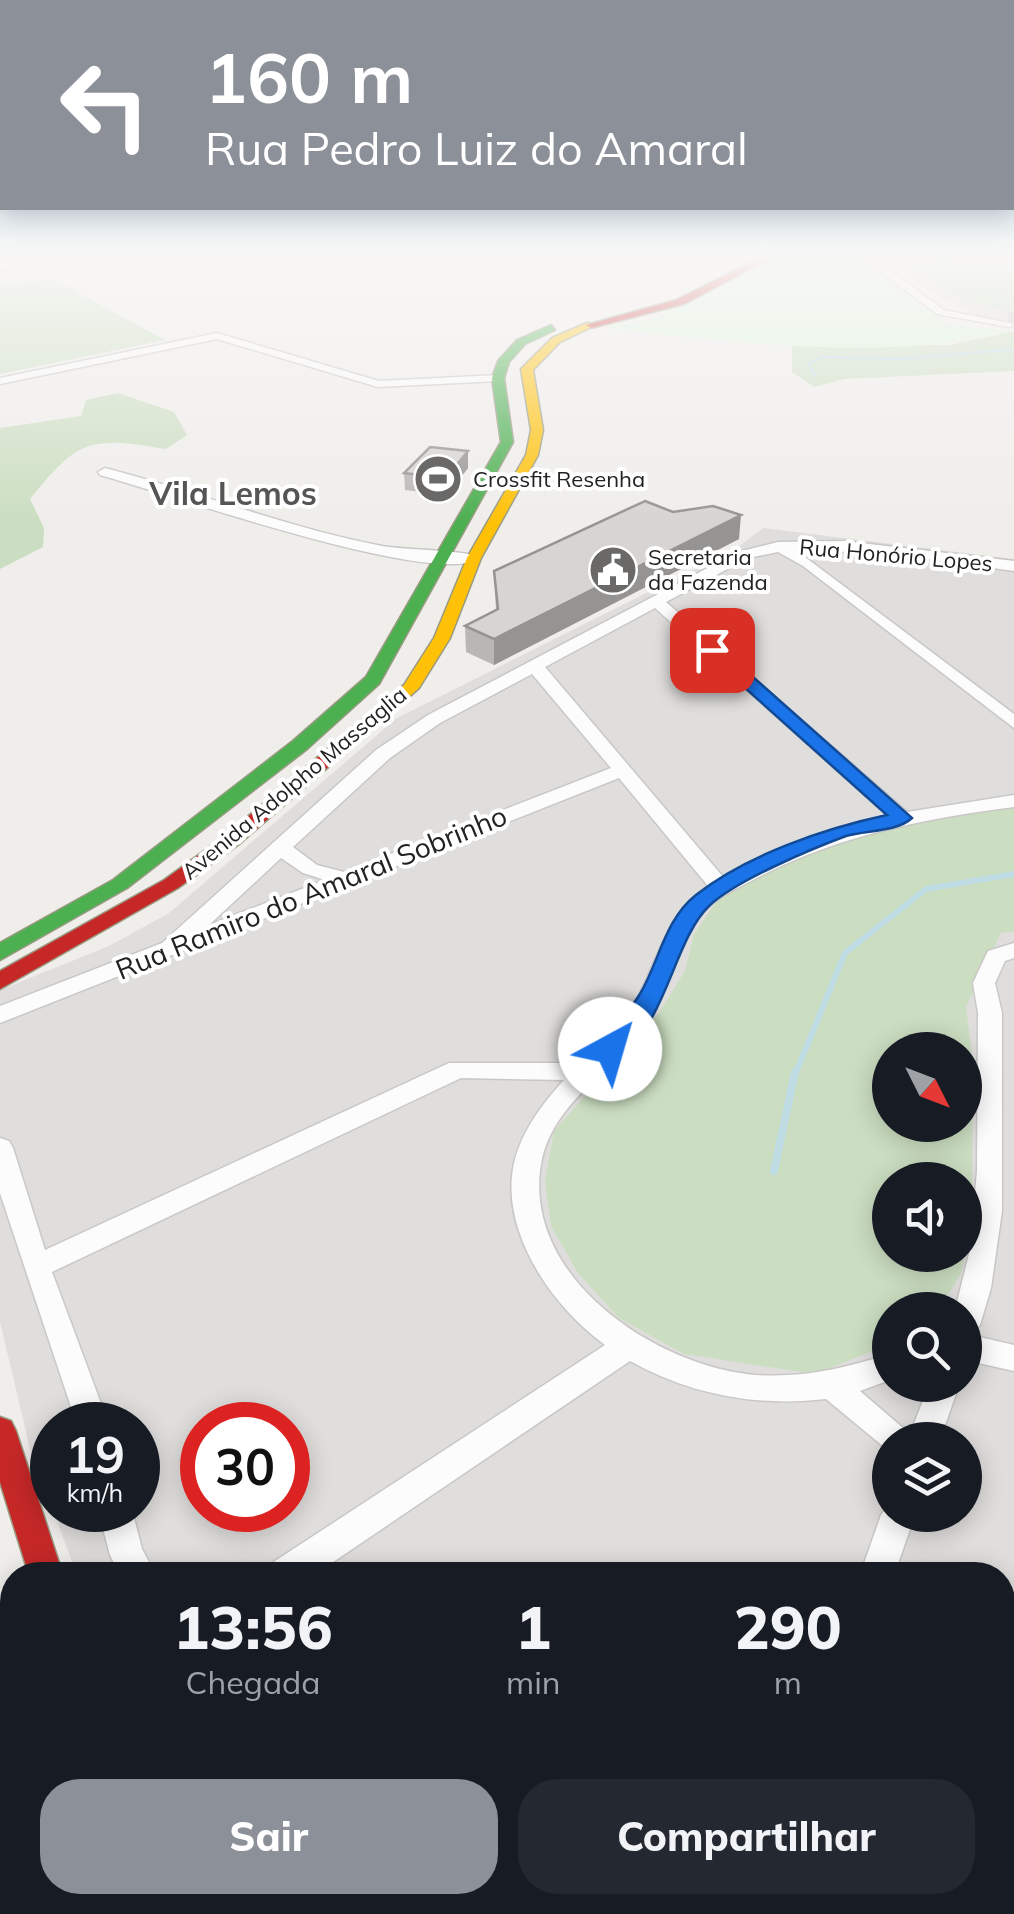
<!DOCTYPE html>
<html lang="pt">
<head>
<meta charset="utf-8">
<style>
  :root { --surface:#171b24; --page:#242831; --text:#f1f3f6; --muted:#9ea1a6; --accent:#8c9099 }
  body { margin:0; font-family:Mulish,sans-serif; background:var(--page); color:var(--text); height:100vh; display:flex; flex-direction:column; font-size:38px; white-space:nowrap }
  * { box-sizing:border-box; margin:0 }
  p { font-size:32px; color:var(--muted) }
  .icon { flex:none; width:55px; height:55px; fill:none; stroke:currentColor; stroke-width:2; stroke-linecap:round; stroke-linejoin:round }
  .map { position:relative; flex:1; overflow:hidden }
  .side { position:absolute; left:0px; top:1562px; width:1015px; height:352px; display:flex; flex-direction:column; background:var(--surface); border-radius:40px 40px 0 0; box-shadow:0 5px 25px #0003 }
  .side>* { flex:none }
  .banner { position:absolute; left:0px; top:0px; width:1015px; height:210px; box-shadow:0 5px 25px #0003; background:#8c9099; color:#fff; overflow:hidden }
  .needle { width:65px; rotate:132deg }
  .tools { position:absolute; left:872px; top:1032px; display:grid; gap:20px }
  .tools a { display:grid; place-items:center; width:110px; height:110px; border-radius:50%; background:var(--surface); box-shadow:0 5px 25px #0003; font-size:50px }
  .speed { position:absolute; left:30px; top:1402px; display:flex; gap:20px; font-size:50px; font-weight:700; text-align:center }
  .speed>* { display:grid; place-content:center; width:130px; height:130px; border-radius:50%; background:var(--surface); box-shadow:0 5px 25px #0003; line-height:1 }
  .speed small { font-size:25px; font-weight:400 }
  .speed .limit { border:15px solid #d22; background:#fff; color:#111 }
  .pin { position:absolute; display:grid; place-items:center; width:85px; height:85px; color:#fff; margin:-42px; border-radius:20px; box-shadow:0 5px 15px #0006 }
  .me { position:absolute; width:110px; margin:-55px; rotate:39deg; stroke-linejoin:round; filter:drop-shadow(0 0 8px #0008) }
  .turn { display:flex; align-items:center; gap:35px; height:210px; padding:0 40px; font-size:45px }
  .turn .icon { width:130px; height:130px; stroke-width:2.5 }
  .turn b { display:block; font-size:70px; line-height:85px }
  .eta { display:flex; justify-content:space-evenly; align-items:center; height:170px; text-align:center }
  .eta b { font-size:60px; font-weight:800; line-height:70px }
  .button { display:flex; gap:20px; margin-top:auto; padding:20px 40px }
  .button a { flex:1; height:115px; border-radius:40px; background:var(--accent); color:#fff; font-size:40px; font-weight:800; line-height:115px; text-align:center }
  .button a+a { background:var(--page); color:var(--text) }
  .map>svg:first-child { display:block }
</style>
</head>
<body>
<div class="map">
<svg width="1014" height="1914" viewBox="0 0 1014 1914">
  <rect width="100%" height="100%" fill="#f0eeeb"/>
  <path fill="#dfdedc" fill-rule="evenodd" d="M887,256H1014V328L995,325L936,295Z
    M763,528L1014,559V1914H292L283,1903L1002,1902V1575H77L53,1510H138V1425H52V1510L31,1453L0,1322V990L109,946L169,913L397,718L738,547ZM890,1050H965V1125H890ZM890,1180H965V1255H890ZM890,1310H965V1385H890ZM202,1425H288V1510H202ZM890,1440H965V1515H890Z"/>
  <path fill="#cbdec1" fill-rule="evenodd" d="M901,256H1014V310C964,307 939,286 901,256Z
    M51,278L165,340L0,374V286Z
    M1014,331V371L844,379L814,387L792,372V343L949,345Z
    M118,393L174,412L187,435L166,449C90,436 78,439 30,499L44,528L43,547L0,569V428L81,416L86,400Z
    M1014,806V931L1001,933L966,1007L973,1063L972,1215L965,1253V1180H890V1255H965L961,1274L938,1310H890V1344L815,1374L684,1354L619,1318L578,1273L551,1226L545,1181L554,1131L659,1013L685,971L694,934L716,902L764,872L849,835ZM890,1050H965V1125H890Z"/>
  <path fill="#daf5da" d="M779,256H855L947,325L1014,331C881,363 739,342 604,328L653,319L687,305Z"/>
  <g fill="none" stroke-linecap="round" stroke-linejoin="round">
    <path stroke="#bfdbe3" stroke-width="2.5" d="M938,256L975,285L1009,302
      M816,377L808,364L823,357L902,359L1014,349"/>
    <path stroke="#bfdbe3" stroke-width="6" d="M795,1075L845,953L926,889L1014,874"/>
    <path stroke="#bfdbe3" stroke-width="8" d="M774,1171L795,1072"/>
    <path stroke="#c7c5c3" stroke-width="10" stroke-dasharray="10 5" stroke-linecap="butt" d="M1008,317H1014"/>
    <g stroke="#c9c8c7" stroke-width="3">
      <path id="street" d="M168,256H252L0,269V263Z
        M859,256H870L944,310L1014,324L1009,327L937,314Z
        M217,333L379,381L498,375L504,378L498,381L378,387L217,339L0,384V378Z
        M105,468C198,492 288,528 382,546C404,550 470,550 481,558C436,589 163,492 100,475L98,472Z
        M844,541L1014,561V571L879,552L797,551L1014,714V728L803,566L778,552L748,558L666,602L907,812L1014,795V807C922,819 835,836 753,880C732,891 712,899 698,918C671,955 664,1003 634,1039C601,1078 550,1110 541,1164C522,1278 657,1367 756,1375C804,1378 845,1368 890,1354V1380L860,1391L910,1434L929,1385H959L940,1440H890V1452L826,1399C756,1407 691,1395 630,1361L314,1575H267L272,1563L605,1345C551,1306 497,1228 515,1159C524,1128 543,1103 564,1080L461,1078L52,1272L109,1425H77L0,1193V1138L9,1141L13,1148L45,1250L449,1063H581C598,1047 617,1031 630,1011C657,969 663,914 708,886L619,778L0,1023V1006L162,943L376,750L428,715L738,552L778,542ZM655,608L888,816L803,841L724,878L545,667ZM532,674L611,768L344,872L317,865L293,847L390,758L440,723ZM281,858L303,873L325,880L209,925Z
        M1014,943V958L1005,961L995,983L1002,1013V1211L991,1288L980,1325L971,1335L1014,1345V1371L965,1360V1310H955L970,1250L977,1171L978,1013L973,983L988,951Z
        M890,1502V1515H915L894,1575H860L881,1515Z
        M98,1510H132L142,1549L156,1575H120L110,1555Z
        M345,1902H389L393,1914H350Z
        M708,1902H751L746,1914H704Z"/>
    </g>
    <g stroke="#999a82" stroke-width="3">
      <path id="fast" d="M551,325L555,330L525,344L509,362L504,378L513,442L379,684L307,749L127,888L0,960V943L113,880L293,741L366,677L501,442L492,378L498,361L517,340Z"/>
    </g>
    <g stroke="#999a82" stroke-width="3">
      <path id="slow" d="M587,323L596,325L560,342L533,370L543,430L538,455L481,558L450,638L419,688L356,743H344V735L404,685L434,638L467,558L526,455L531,430L521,369L552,338Z
        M0,1655L12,1660V1723L0,1718Z"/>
    </g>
    <g stroke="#999a82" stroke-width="3">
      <path id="jam" d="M763,256H775L684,304L591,328L586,325L676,300Z
        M350,734L359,739L356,743L239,844L178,888L0,989V971L164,880L225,836L344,735Z
        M0,1417L11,1421L16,1431L63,1575H29L0,1482Z
        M106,1902H150L154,1914H111Z
        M230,1902H274L278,1914H235Z"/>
    </g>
    <use href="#street" fill="#fdfcfc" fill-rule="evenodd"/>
    <use href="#fast" fill="#4caf50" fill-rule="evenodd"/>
    <use href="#slow" fill="#ffc107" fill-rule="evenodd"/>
    <use href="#jam" fill="#c62828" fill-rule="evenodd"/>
  </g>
  <path fill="#b9b6b5" d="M468,451V468L447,495L405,490L404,473Z
    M739,539L494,665L466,652L465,626L496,610L494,571Z"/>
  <path fill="#969493" d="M468,451V468L447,495L446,478Z
    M741,515L739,539L494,665V639Z"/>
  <path fill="#d7d4d2" stroke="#969493" stroke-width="2.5" d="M430,447L468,451L446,478L404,473Z
    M645,501L673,512L713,506L741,515L494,639L465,626L498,609L494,571Z"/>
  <linearGradient id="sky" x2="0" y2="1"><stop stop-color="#97c4e6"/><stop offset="0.49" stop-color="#f8f7f6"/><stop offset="1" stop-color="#f8f7f6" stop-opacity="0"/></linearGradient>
  <rect width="1014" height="524" fill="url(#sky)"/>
  <path fill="#1a73e8" stroke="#114b97" stroke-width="2.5" d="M706,646H718L912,818C897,832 866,830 846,836C811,849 735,881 709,906C672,941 663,1042 610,1058L597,1049C610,1030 627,1015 640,994C659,962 665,919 696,895C746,855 826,828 887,815L706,653Z"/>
  <defs>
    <g id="stadium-disc" transform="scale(2.5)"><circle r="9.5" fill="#6a6968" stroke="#fff"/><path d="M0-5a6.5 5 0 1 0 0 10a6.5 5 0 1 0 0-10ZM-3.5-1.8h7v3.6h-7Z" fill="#fff"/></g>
    <g id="civic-disc" transform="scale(2.5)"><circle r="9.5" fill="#6a6968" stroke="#fff"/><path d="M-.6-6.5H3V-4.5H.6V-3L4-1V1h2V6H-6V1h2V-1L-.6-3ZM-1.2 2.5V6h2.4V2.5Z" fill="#fff"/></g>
  </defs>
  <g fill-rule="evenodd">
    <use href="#stadium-disc" x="438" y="479"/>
    <use href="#civic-disc" x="613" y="570"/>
  </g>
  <g text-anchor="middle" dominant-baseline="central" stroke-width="8" stroke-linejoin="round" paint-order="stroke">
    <g font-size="22" fill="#222" stroke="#fff" text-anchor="start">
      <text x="473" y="479">Crossfit Resenha</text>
      <text x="648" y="557">Secretaria<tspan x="648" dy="25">da Fazenda</tspan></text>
    </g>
    <g font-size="22" fill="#222" stroke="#fff">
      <text transform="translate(896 555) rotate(5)">Rua Honório Lopes</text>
      <text transform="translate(294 783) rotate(-40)">Avenida Adolpho Massaglia</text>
    </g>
    <g font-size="28" fill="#222" stroke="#fff">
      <text transform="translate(311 892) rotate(-22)">Rua Ramiro do Amaral Sobrinho</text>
    </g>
    <g font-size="32" font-weight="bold" fill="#555" stroke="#fff">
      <text x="233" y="493">Vila Lemos</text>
    </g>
  </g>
</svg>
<div class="tools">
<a><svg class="needle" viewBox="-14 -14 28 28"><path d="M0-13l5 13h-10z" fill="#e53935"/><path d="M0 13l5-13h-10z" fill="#9ea1a6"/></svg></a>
<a><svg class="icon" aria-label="sound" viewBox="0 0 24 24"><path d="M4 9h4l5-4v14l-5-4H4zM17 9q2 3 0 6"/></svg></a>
<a><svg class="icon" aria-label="search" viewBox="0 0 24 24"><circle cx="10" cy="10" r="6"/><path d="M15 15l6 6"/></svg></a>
<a><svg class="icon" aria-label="layers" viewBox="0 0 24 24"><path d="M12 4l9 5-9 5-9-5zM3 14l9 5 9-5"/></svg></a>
</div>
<div class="speed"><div>19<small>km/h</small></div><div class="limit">30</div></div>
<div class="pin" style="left:712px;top:650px;background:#d93025"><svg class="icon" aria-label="arrive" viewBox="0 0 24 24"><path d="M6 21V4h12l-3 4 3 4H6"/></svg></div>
<svg class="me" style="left:610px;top:1049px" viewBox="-20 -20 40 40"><circle r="19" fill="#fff"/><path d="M0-13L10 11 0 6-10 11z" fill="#1a73e8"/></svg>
<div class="banner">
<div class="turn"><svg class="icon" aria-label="left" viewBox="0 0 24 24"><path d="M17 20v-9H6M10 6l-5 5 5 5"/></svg><div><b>160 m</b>Rua Pedro Luiz do Amaral</div></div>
</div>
<section class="side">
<div class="eta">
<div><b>13:56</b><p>Chegada</p></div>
<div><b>1</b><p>min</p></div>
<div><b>290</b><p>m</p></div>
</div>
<div class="button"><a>Sair</a><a>Compartilhar</a></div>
</section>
</div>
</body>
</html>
